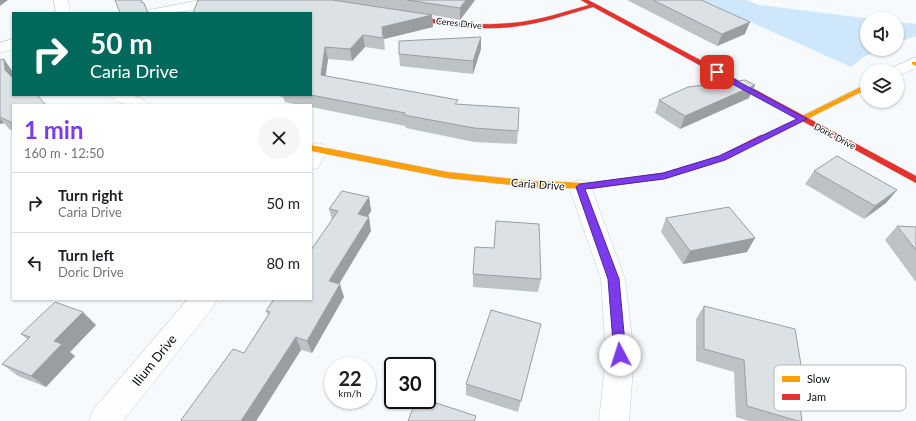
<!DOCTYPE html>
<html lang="en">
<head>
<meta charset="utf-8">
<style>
  :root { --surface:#fff; --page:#f6f6f6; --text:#202124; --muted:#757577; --line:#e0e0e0; --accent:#7c3aed }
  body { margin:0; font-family:Lato,sans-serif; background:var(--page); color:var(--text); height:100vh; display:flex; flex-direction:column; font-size:15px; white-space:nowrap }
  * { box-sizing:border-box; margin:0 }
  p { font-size:13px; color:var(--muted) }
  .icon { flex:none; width:22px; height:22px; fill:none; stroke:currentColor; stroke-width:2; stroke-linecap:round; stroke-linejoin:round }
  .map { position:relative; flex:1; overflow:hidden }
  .side { position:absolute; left:12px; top:104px; width:300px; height:196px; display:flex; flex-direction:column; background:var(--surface); border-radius:0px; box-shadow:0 1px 3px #0004 }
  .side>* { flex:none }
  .banner { position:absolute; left:12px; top:12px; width:300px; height:84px; border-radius:0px; box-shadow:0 1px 3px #0004; background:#00695c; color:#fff; overflow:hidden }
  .buttons { position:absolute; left:860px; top:12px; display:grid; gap:8px }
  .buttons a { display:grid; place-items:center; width:44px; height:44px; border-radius:50%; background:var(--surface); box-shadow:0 1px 3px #0004; font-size:20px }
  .speed { position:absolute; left:324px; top:357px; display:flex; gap:8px; font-size:20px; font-weight:700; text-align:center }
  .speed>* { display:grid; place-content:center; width:52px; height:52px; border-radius:50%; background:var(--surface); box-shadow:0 1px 3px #0004; line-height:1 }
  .speed small { font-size:10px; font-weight:400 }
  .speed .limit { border:2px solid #111; border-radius:6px; background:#fff; color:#111 }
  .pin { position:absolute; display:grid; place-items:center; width:34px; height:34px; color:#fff; margin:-17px; border-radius:8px; box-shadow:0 2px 6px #0006 }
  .me { position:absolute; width:44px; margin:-22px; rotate:355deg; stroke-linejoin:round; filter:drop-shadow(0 0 3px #0008) }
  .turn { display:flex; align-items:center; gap:14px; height:84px; padding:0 12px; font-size:18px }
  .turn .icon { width:52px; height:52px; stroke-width:2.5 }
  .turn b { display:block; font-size:28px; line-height:34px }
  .round { display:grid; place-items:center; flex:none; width:42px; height:42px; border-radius:21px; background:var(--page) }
  .headline { display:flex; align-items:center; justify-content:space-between; height:68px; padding:0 12px }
  h1 { font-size:24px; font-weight:700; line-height:30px; color:var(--accent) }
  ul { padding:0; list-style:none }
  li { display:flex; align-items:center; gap:12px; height:60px; padding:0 12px; border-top:1px solid var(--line) }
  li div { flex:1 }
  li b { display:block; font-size:15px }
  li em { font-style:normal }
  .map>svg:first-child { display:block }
</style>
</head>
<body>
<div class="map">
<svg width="916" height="421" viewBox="0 0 916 421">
  <rect width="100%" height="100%" fill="#f7fafc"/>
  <path fill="#cee7fa" d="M702,0H746L759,5L872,19H867V49H882L865,56L851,67Z
    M897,22L916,24V36L897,43Z"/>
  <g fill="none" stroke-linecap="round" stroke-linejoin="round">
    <g stroke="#c8cdd1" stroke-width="1">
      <path id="street" d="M54,0H68L70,13H56Z
        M200,0H256L254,3L249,4C215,7 182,13 148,13L150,10Z
        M13,39V49L0,53V43Z
        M916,57V68L897,76V71H889L891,68Z
        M110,95C123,95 140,93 149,105C136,105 119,107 110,95Z
        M318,143L325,145L328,149L318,168L311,170V145Z
        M580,180L587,182L591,187L625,279L634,355L629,421H599L606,355L601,279L569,187L573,182Z
        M188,299H217L213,307L123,421H89L93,410Z"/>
    </g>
    <g stroke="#c8cdd1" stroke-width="1">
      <path id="slow" d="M912,62H916V66L912,64Z
        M867,84V89L767,139H764L760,137Z
        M311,145L447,172L532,181L590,183L594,186L590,189L532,187L447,178L311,151Z"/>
    </g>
    <g stroke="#c8cdd1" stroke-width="1">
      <path id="jam" d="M581,0H588L596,4L916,176V183L593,7C566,15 540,24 512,27C475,31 438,24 402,18L399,16L402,14C438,20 475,27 511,23C538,21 563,12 589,5Z
        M761,135H764L768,137L725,160L667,178L590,189L586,186L590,183L664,173L719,156Z"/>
    </g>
    <use href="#street" fill="#fefeff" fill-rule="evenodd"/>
    <use href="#slow" fill="#ff9f0a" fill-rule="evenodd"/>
    <use href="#jam" fill="#e5322d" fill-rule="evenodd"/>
  </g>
  <path fill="#bdc2c5" d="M198,0H475L460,20L432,15L433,27L384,39L385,50L365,47L352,61L328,59L325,76L458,104L518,131L517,144L474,142L406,128L405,126L311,107V105H299L285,102L283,97L275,95H311Z
    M627,0H701L745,34L717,46Z
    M481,49L473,74L400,66L399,54Z
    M0,60L13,105V131L9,129L4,123L0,124Z
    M749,98L680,129L655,113L659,100Z
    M814,171L897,190L886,203L864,219L805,184Z
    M369,197L371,211L367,217L371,231L339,284L344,297L312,353L301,350L256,421H182L181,420L244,353L268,315L266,311L311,299L332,220L329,209Z
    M666,218L747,252L683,264L661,232Z
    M496,221L541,279L538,292L473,287V274L494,248Z
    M897,226L916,227V282L885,240Z
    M704,306L802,371L796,377L802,421H749L736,417L734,372L696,361V319Z
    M541,324L518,412L466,395V384Z
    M96,325L70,352L75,356L46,387L18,376L2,364L28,340L21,334Z"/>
  <path fill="#9a9ea0" d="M0,0H8L0,6Z
    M466,0H475L460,20V8Z
    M432,15L433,27L384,39L382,27Z
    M750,22L745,34L717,46L722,34Z
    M363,35L365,47L352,61L350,49Z
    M481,37V49L473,74V61Z
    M325,47L328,59L324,88L321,75Z
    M4,59L13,72V80L5,70Z
    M755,85L749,98L680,129L685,116Z
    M0,118L4,123L0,124Z
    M897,190L886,203L864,219L875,206Z
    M369,197L371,211L361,228L358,214Z
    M369,217L371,231L333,294L329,281Z
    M755,238L747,252L683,264L690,251Z
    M340,284L344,297L312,353L307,341Z
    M83,312L96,325L70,352L75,356L46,387L31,376L54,341Z
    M296,337L301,350L256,421H241Z"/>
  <path fill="#dce1e5" stroke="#9a9ea0" d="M115,0H142L141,2L144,3L148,13H120Z
    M198,0H332L432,15L382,27L383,38L363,35L350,49L325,47L321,75L458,100L455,104L519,108L518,131L474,128L404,115L405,113L311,95V13H193Z
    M407,0H466L460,8Z
    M653,0H701L750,22L722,34Z
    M481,37L473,61L399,54V41Z
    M4,59L5,70L13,78V95H37L46,105H13V123L0,117V60Z
    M745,80L755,85L685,116L659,100L688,87Z
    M837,156L897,190L875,206L814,171Z
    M342,191L369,197L358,214L369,217L329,281L340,284L307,341L296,337L241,421H183L181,420L233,349L244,353L270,312L266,311L274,299H311V250L338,211L329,209Z
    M729,207L755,238L690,251L666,218Z
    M496,221L539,224L541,279L473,274L475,247L494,248Z
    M897,226L916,227V250Z
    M55,302L83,312L54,341L62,344L31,376L2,364L30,337L21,334Z
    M704,306L795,329L802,371L795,370L802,421H798L747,406L744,360L704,349Z
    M491,310L541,324L521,401L466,384Z
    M416,400H427L476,416L474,421H408Z"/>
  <path fill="#7c3aed" stroke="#51269a" d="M717,70L807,119L725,160L664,179L585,189L619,279L626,355L624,359L620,361L616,359L614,355L608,279L576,187L580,184L663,173L719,156L797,119L714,74V71Z"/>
  <g text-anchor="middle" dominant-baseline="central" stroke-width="3" stroke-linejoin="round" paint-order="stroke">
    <g font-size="9" fill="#080e13" stroke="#fff">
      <text transform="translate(459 23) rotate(6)">Ceres Drive</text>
      <text transform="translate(835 136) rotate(28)">Doric Drive</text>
    </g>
    <g font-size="11" fill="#080e13" stroke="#fff">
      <text transform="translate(538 184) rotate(4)">Caria Drive</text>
    </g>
    <g font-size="13" fill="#080e13" stroke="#fff">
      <text transform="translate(154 360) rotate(-51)">Ilium Drive</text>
    </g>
  </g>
  <rect x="774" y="365" width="132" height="46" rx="6" fill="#fff" stroke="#b5b7b8" stroke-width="1"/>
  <rect x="782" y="376" width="18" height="6" fill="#ff9f0a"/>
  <rect x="782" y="394" width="18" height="6" fill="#e5322d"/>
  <g font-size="11" fill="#080e13">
    <text x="807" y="383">Slow</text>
    <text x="807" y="401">Jam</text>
  </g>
</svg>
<div class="buttons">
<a><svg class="icon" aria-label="sound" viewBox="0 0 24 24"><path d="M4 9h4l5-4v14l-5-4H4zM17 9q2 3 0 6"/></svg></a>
<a><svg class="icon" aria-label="layers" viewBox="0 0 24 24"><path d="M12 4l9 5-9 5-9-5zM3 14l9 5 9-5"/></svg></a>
</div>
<div class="speed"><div>22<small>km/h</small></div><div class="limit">30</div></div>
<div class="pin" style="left:717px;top:72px;background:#d93025"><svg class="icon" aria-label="arrive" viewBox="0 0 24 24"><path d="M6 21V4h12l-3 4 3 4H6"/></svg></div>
<svg class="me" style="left:620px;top:355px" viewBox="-20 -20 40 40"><circle r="19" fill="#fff"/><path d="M0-13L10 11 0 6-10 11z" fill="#7c3aed"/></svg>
<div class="banner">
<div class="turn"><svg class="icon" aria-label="right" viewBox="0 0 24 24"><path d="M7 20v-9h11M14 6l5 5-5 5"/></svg><div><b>50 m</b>Caria Drive</div></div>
</div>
<section class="side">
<div class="headline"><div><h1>1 min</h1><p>160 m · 12:50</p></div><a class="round"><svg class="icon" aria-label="close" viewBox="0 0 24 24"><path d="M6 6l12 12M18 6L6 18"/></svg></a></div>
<ul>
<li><svg class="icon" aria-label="right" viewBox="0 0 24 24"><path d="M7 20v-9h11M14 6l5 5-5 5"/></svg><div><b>Turn right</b><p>Caria Drive</p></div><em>50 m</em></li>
<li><svg class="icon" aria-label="left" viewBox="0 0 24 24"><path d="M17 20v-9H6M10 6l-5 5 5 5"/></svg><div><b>Turn left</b><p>Doric Drive</p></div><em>80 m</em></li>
</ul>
</section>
</div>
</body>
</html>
